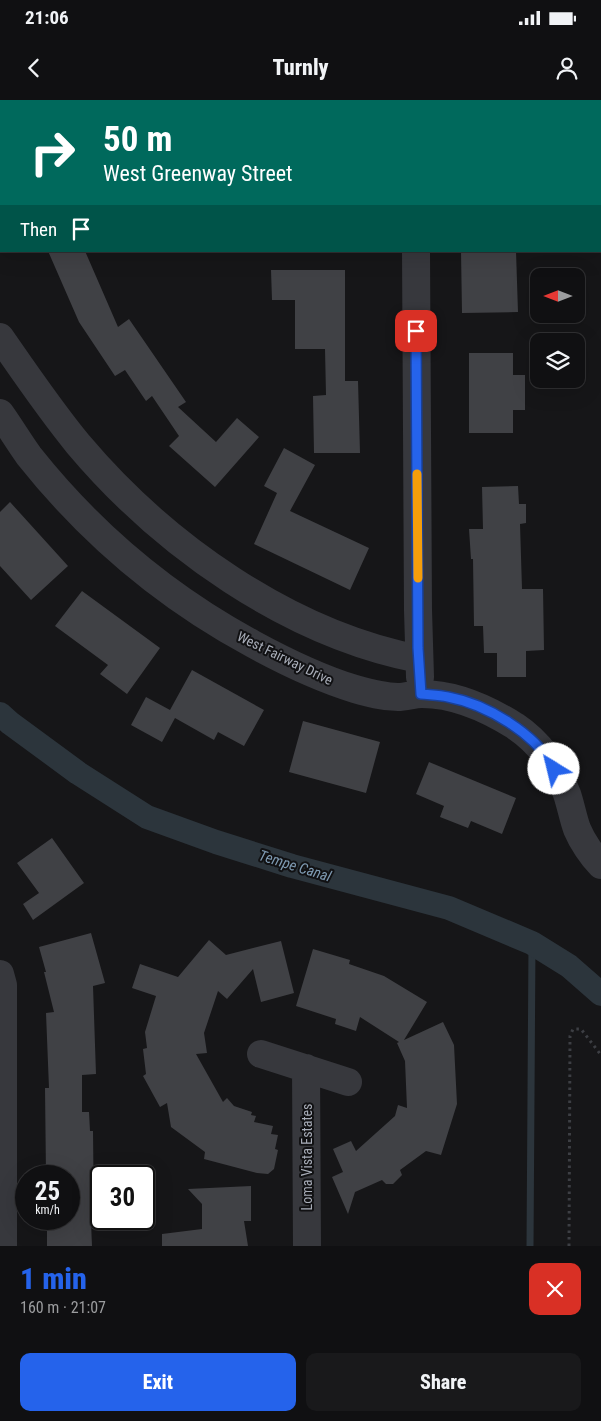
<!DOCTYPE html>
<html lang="en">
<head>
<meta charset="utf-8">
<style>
  :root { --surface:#101012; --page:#19191b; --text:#f1f3f6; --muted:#9c9d9f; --line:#303032; --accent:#2563eb }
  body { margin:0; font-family:"Roboto Condensed",sans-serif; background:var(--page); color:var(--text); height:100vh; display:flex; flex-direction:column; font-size:19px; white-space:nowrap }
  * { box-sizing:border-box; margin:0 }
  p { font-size:16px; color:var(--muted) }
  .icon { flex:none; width:28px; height:28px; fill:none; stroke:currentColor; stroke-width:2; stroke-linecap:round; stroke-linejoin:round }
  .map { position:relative; height:1146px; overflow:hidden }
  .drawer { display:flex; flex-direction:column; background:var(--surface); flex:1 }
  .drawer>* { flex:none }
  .banner { position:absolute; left:0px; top:0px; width:601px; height:152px; box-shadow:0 5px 20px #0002,0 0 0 1px var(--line); background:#00695c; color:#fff; overflow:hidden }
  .needle { width:32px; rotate:270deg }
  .fabs { position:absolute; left:530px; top:168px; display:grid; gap:10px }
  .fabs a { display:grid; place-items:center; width:55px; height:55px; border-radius:10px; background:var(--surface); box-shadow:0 5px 20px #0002,0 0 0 1px var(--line); font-size:25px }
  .speed { position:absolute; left:15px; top:1065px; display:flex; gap:10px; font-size:25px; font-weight:700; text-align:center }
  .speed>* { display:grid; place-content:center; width:65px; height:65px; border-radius:50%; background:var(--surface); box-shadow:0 5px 20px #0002,0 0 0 1px var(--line); line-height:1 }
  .speed small { font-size:12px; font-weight:400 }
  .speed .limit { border:2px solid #111; border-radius:8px; background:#fff; color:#111 }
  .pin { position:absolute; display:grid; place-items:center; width:42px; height:42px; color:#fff; margin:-21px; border-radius:10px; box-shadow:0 2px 8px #0006 }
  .me { position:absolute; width:55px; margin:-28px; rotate:324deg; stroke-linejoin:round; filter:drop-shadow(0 0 4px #0008) }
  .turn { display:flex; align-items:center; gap:18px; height:105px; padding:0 20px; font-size:22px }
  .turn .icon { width:65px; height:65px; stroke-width:2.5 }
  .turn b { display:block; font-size:35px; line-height:42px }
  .then { display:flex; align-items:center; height:48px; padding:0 20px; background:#0003; gap:10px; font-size:19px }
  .round { display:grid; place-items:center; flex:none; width:52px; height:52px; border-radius:10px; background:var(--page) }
  .overview { display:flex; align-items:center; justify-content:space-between; height:85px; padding:0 20px }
  h1 { font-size:30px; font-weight:800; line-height:38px; color:var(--accent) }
  .action { display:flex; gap:10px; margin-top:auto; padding:10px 20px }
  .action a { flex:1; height:58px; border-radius:10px; background:var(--accent); color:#fff; font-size:20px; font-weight:800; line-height:58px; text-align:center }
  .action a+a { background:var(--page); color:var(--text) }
  .status { display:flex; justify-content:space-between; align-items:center; height:35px; padding:0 25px; background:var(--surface); direction:ltr }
  .status svg { height:14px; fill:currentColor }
  header { display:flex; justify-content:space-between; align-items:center; height:65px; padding:0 20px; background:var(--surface); font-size:22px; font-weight:800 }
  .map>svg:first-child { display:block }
</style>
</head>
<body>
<div class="status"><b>21:06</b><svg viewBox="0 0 49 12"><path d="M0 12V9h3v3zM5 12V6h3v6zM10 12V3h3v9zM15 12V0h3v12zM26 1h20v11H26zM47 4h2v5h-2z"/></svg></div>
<header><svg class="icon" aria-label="back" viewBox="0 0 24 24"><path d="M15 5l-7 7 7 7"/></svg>Turnly<svg class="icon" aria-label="person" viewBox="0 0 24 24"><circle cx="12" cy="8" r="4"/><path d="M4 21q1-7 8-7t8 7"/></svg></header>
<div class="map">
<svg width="601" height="1146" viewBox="0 0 601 1146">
  <rect width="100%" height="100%" fill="#161618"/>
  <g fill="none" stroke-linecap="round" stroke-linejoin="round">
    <path stroke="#2c353c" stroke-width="7" d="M530,1146L532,843"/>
    <path stroke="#2c353c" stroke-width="24" d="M0,614L10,623L78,673L147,717L216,742L292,766L449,808L532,843L569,866L601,894"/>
  </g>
  <path fill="#404145" d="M48,151H85L118,227L129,219L186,302L178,307L216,342L237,318L259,337L215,387L169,346L179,336L152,296L146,301L125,270L115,276L79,222Z
    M461,151H516L518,212L462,213Z
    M271,170H345V281H358L360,353H314L313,296L326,295L325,249H295V200H272Z
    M469,253H513V275H525V310H513V333H469Z
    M284,348L315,365L290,411L369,448L350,490L254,444L277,393L264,386Z
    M518,386L519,404H526V423L520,424L522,489H543L544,550L526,551V577H497V553H484L483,526H474L473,459H471L469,429H483L482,387Z
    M10,402L68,466L31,500L0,466V412Z
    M82,491L160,548L127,594L100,574L108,565L55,526Z
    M192,570L264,610L244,646L218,632L214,640L175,618L162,642L131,625L146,597L170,610Z
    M303,621L380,642L366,693L289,672Z
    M429,662L516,698L502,734L471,721L468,728L440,717L444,706L416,694Z
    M52,738L84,783L33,820L23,804L39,793L17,763Z
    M91,833L105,883L93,886L96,974L82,975V1012H89L90,1031H93L94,1122H91L92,1146H47V1119H69V1076H46L45,988H49L46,913L54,912L44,872H46L39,847Z
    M209,840L226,855L281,841L294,893L261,902L253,869L227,899L218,891L204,933L207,953L196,954L223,1002L227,998L234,1006L252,1012L251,1015L256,1016L254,1022L273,1026L271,1034L278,1035L275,1049L278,1050L274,1069L268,1074L257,1073L204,1059L205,1052L171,1027L167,1003L160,1007L143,976L146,974L143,949L147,948L145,932L156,896L132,888L140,864L178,877Z
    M313,849L350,860L349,864L384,876L427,902L404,940L443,922L454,945L457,1004L441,1055L426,1051L400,1070L402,1075L393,1084H386L382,1080L355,1092L348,1114L332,1077L343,1072L333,1049L351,1041L356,1051L395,1016L398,1005L407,1008L405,961L397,943L399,942L360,917L356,931L335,924L336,919L296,906Z
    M251,1086V1121H244L248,1146H162V1134L202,1129V1104L188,1089Z"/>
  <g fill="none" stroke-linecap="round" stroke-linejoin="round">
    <path stroke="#3d3f44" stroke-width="3" stroke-dasharray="2.5 4" stroke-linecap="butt" d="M569,1146L570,936L573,929H581L601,955"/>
    <path stroke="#37383d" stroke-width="28" d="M394,0L395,1
      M290,1L292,0
      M416,151L418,510L420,577
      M0,237C25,273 50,310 78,344C163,445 289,534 419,559
      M0,313C10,327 19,342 29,356C91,434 166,497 253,544C286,562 319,578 355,589C369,593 383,597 398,597C406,597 414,594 422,594C454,594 488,609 515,626C539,642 557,667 567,694C571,706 573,718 577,729C582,741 592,756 601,765
      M0,874L3,885V1146
      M261,954L348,982
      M306,968L307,1146"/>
  </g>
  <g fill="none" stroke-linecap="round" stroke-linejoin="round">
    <g stroke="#184099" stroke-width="12">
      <path id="route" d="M416,231L418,548L421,594C430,595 439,595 448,597C486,604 537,634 554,669"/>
    </g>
    <use href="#route" stroke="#2563eb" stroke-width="9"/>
    <path stroke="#f59e0b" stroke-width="9" d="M417,374L418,478"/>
  </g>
  <g text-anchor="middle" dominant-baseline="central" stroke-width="4" stroke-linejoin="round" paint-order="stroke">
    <g font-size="14" fill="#a8adb8" stroke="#111113">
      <text transform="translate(285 558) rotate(26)">West Fairway Drive</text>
      <text transform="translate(307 1057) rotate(-90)">Loma Vista Estates</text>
    </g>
    <g font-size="15" font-style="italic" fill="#7f9bb3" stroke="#111113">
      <text transform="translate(295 766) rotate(17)">Tempe Canal</text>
    </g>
  </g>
</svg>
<div class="fabs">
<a><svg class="needle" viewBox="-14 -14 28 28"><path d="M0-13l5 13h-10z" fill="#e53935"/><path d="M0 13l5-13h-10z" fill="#9c9d9f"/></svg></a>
<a><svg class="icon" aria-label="layers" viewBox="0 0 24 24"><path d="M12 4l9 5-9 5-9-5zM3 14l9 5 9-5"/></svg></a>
</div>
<div class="speed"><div>25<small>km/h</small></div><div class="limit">30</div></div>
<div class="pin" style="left:416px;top:231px;background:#d93025"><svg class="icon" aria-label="arrive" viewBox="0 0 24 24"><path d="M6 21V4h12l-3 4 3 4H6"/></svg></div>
<svg class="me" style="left:554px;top:669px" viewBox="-20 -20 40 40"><circle r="19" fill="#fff"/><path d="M0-13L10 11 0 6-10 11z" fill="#2563eb"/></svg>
<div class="banner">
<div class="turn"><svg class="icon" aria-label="right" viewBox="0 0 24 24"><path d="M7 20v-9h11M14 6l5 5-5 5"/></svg><div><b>50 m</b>West Greenway Street</div></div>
<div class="then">Then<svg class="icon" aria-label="arrive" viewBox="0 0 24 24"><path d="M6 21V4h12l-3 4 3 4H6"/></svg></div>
</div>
</div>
<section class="drawer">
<div class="overview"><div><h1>1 min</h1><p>160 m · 21:07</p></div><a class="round" style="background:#d93025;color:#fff"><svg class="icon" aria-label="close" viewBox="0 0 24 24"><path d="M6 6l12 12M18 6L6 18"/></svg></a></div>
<div class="action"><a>Exit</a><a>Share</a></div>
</section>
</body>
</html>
